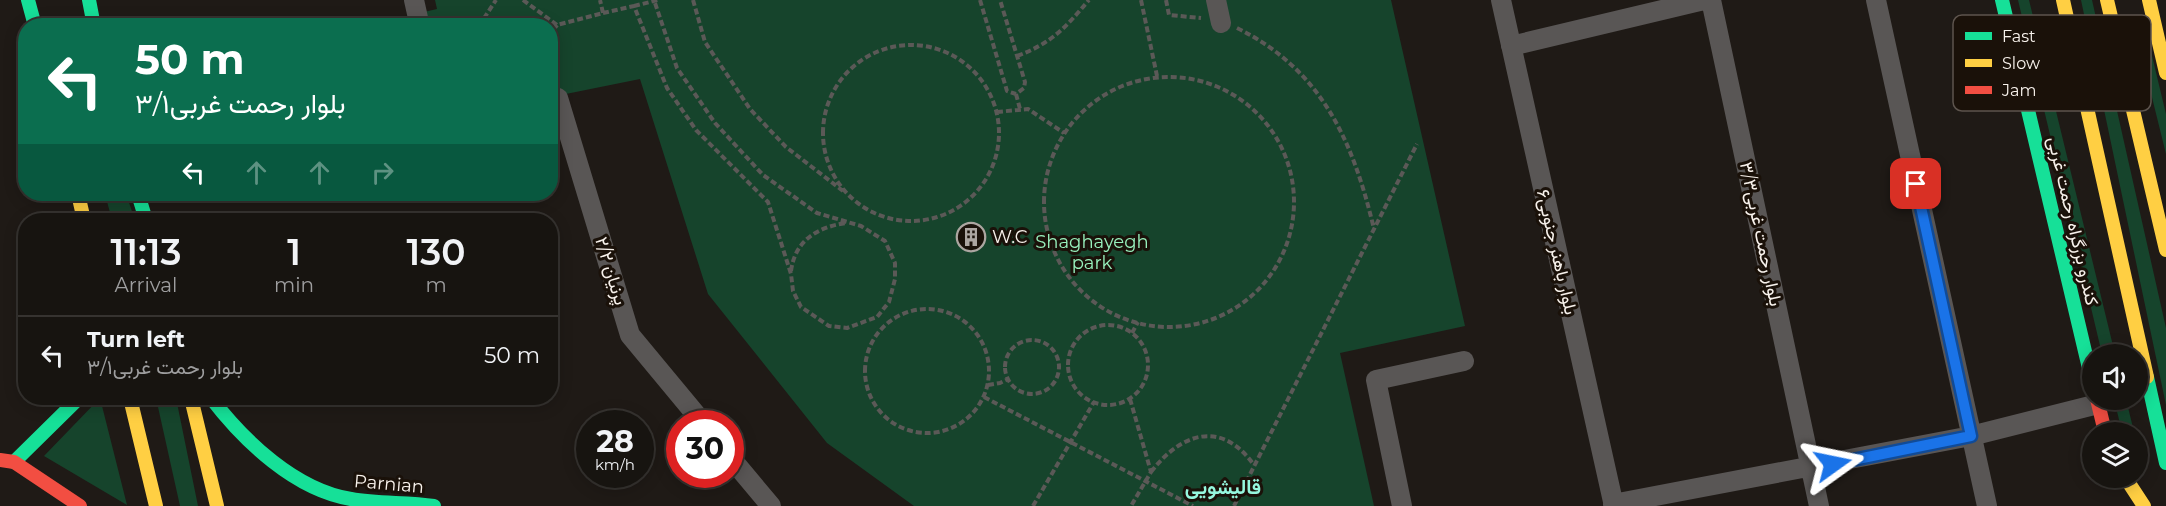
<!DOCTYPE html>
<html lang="en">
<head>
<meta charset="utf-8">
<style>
  :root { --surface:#171410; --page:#24211e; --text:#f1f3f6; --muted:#9e9e9f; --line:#363330 }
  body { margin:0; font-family:Montserrat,Vazirmatn,sans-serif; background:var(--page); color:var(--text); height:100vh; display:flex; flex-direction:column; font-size:22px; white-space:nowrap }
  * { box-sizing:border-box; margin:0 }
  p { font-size:20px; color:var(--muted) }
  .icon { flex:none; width:33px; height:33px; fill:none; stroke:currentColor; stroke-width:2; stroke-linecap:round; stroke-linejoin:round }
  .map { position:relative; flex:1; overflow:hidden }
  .drawer { position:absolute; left:18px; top:213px; width:540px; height:192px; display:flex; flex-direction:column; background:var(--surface); border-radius:24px; box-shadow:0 3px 15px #0003,0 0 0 2px var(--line) }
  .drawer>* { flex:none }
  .hud { position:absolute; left:18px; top:18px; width:540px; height:183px; border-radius:24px; box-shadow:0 3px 15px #0003,0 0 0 2px var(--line); background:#0b6e4f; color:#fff; overflow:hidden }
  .controls { position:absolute; left:2082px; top:344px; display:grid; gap:12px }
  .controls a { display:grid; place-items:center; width:66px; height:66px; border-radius:50%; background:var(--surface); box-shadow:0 3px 15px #0003,0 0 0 2px var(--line); font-size:30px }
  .speed { position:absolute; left:576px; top:410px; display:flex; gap:12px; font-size:30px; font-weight:700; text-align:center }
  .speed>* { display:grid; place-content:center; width:78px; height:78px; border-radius:50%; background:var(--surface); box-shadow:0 3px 15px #0003,0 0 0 2px var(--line); line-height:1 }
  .speed small { font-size:15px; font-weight:400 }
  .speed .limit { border:9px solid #d22; background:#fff; color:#111 }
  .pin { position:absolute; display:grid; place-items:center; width:51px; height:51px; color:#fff; margin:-26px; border-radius:12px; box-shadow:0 3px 9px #0006 }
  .me { position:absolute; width:66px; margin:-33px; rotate:78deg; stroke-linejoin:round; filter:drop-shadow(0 0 4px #0008) }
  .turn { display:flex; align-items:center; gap:21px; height:126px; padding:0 18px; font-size:27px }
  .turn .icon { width:78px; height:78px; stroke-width:2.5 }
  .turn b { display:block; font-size:42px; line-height:51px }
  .lanes { display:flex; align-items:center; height:57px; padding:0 18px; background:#0003; justify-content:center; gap:30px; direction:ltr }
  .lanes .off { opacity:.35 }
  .eta { display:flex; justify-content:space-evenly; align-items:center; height:102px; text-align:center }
  .eta b { font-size:36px; font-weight:600; line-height:42px }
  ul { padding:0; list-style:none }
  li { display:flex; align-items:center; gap:18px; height:78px; padding:0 18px; border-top:2px solid var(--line) }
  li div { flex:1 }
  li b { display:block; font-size:22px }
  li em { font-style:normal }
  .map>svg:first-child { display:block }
</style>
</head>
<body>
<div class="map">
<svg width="2166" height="506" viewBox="0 0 2166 506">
  <rect width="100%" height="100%" fill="#1f1a16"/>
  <path fill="#16442c" d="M435,0H1391L1465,326L1340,353L1374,506H914L827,443L708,294L640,79L551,97L550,26H363L437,9Z
    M2018,0H2029L2115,354H2102Z
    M2081,0H2092L2166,328V405Z
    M2146,31L2166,114V154L2142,57Z
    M105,194H126L135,220H112Z
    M100,398L127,505L44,456Z
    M156,398H176L198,506H180Z
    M2114,399H2126L2134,432H2122Z"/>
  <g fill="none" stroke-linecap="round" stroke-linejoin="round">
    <path stroke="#5b5957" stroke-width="4" stroke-dasharray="6 3" stroke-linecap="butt" d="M523,0L557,25L603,13L600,0
      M693,0L705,42L750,109L786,147L843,191
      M980,0L1007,91L1016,94L1024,88L1025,82L1000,0
      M1141,0L1157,76
      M1166,0L1169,15L1201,18
      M634,6L658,0
      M603,13L634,6L667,88L696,130L768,202L791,274L793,291L801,307L829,326L847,328L877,317L889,302L895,279V263L885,241L861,226L817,213L763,175L715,123L677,68L654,0
      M388,26L398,20
      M479,26L496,0
      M1237,28C1322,70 1353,141 1374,229
      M550,35L557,25
      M823 133a88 88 0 1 1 176 0a88 88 0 1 1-176 0Z
      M1017,56C1052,43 1065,28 1089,0
      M1044 202a125 125 0 1 1 250 0a125 125 0 1 1-250 0Z
      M1016,94L1020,109
      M997,112L1028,109L1064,133
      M791,271C795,240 818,227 846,223
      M865 371a62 62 0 1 1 124 0a62 62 0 1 1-124 0Z
      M1068 365a40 40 0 1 1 80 0a40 40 0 1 1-80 0Z
      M1132,333L1138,322
      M1005 367a27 27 0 1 1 54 0a27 27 0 1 1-54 0Z
      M988,385L1000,383L1008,379
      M984,397L1193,506
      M1130,399L1151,472L1131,506
      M1151,472C1181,433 1221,419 1254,465
      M1033,506L1094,402
      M1234,506L1417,144"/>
    <path stroke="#595655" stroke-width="20" d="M414,0L418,18
      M1216,0L1221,23
      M1501,0L1614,506
      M1711,0L1819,506
      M1876,0L1987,506
      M1511,46L1704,0
      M558,98L630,335L703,423
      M730,457L771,506
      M1613,504L1971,436L2098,404
      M1402,506L1376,380L1464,361"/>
    <path stroke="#16e098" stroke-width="14" d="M28,0L35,26
      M89,0L94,26
      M2002,0L2092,381
      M138,194L146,220
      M2147,377L2166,463
      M211,398C244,441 295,490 351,499C378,504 406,502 434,506
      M14,462L79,398"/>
    <path stroke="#ffcf43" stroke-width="14" d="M2063,0L2147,377
      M2107,0L2166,250
      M2149,0L2166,73
      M78,194L84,220
      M130,398L156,506
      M191,398L217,506
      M2125,477L2144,506"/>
    <path stroke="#f24e42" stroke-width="14" d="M2097,399L2105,432
      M0,460L14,462L80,506"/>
  </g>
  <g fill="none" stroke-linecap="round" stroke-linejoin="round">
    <g stroke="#114b97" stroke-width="15">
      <path id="route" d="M1833,464L1971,436L1916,184"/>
    </g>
    <use href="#route" stroke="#1a73e8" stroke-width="10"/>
  </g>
  <defs>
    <g id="building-ring" transform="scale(1.5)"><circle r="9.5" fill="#1a1109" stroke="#aca6a1" stroke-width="1.5"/><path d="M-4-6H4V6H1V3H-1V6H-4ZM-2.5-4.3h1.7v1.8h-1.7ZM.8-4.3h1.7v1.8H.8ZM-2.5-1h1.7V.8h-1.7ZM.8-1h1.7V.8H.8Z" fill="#aca6a1"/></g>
  </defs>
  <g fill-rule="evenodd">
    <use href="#building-ring" x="971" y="237"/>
  </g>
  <g text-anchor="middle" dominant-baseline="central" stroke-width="6" stroke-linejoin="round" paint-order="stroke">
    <g font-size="18" fill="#f8f2ec" stroke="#1a1109">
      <text transform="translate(2073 221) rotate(77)">کندرو بزرگراه رحمت غربی</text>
      <text transform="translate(1761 234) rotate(78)">بلوار رحمت غربی۳/۳</text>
      <text transform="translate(1557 252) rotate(77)">بلوار باهنر جنوبی۶</text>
      <text transform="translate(611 271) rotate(73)">پرنیان ۲/۲</text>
      <text transform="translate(389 484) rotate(5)">Parnian</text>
    </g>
    <g font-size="18" fill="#f8f2ec" stroke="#1a1109" text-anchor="start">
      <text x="992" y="237">W.C</text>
    </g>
    <g font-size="18" fill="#98f1bd" stroke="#1a1109">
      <text x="1092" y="242">Shaghayegh<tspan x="1092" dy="21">park</tspan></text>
    </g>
    <g font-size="20" font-weight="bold" fill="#95f7de" stroke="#1a1109">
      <text x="1223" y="487">قالیشویی</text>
    </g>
  </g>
  <rect x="1953" y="15" width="198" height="96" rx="9" fill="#1a1109" stroke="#5d544d" stroke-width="1.5"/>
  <rect x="1965" y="32" width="27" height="8" fill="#16e098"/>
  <rect x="1965" y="59" width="27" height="8" fill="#ffcf43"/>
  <rect x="1965" y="86" width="27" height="8" fill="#f24e42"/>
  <g font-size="16" fill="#f8f2ec">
    <text x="2002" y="42">Fast</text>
    <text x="2002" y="69">Slow</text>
    <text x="2002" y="96">Jam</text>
  </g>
</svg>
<div class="controls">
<a><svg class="icon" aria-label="sound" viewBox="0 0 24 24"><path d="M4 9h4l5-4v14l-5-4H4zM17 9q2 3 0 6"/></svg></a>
<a><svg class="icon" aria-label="layers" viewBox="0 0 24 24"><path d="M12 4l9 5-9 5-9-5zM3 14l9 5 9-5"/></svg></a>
</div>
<div class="speed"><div>28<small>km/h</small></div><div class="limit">30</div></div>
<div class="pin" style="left:1916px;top:184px;background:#d93025"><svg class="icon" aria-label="arrive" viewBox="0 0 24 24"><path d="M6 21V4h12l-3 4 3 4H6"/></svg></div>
<svg class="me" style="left:1833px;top:464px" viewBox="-20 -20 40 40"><path d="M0-17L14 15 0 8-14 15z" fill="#1a73e8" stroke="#fff" stroke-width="4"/></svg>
<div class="hud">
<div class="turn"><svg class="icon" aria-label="left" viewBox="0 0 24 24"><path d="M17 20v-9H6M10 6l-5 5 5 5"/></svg><div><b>50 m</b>بلوار رحمت غربی۳/۱</div></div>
<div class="lanes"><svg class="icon" aria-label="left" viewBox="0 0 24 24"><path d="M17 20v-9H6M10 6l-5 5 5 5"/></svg><svg class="icon off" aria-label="ahead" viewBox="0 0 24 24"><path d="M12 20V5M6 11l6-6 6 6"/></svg><svg class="icon off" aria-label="ahead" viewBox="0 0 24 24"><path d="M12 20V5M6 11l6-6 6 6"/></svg><svg class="icon off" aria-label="right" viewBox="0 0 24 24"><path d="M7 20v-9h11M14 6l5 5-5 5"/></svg></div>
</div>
<section class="drawer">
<div class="eta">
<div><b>11:13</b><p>Arrival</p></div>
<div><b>1</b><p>min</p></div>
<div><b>130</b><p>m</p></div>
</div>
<ul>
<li><svg class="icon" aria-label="left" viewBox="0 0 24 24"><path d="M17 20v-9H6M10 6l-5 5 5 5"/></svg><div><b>Turn left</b><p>بلوار رحمت غربی۳/۱</p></div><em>50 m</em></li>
</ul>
</section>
</div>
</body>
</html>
